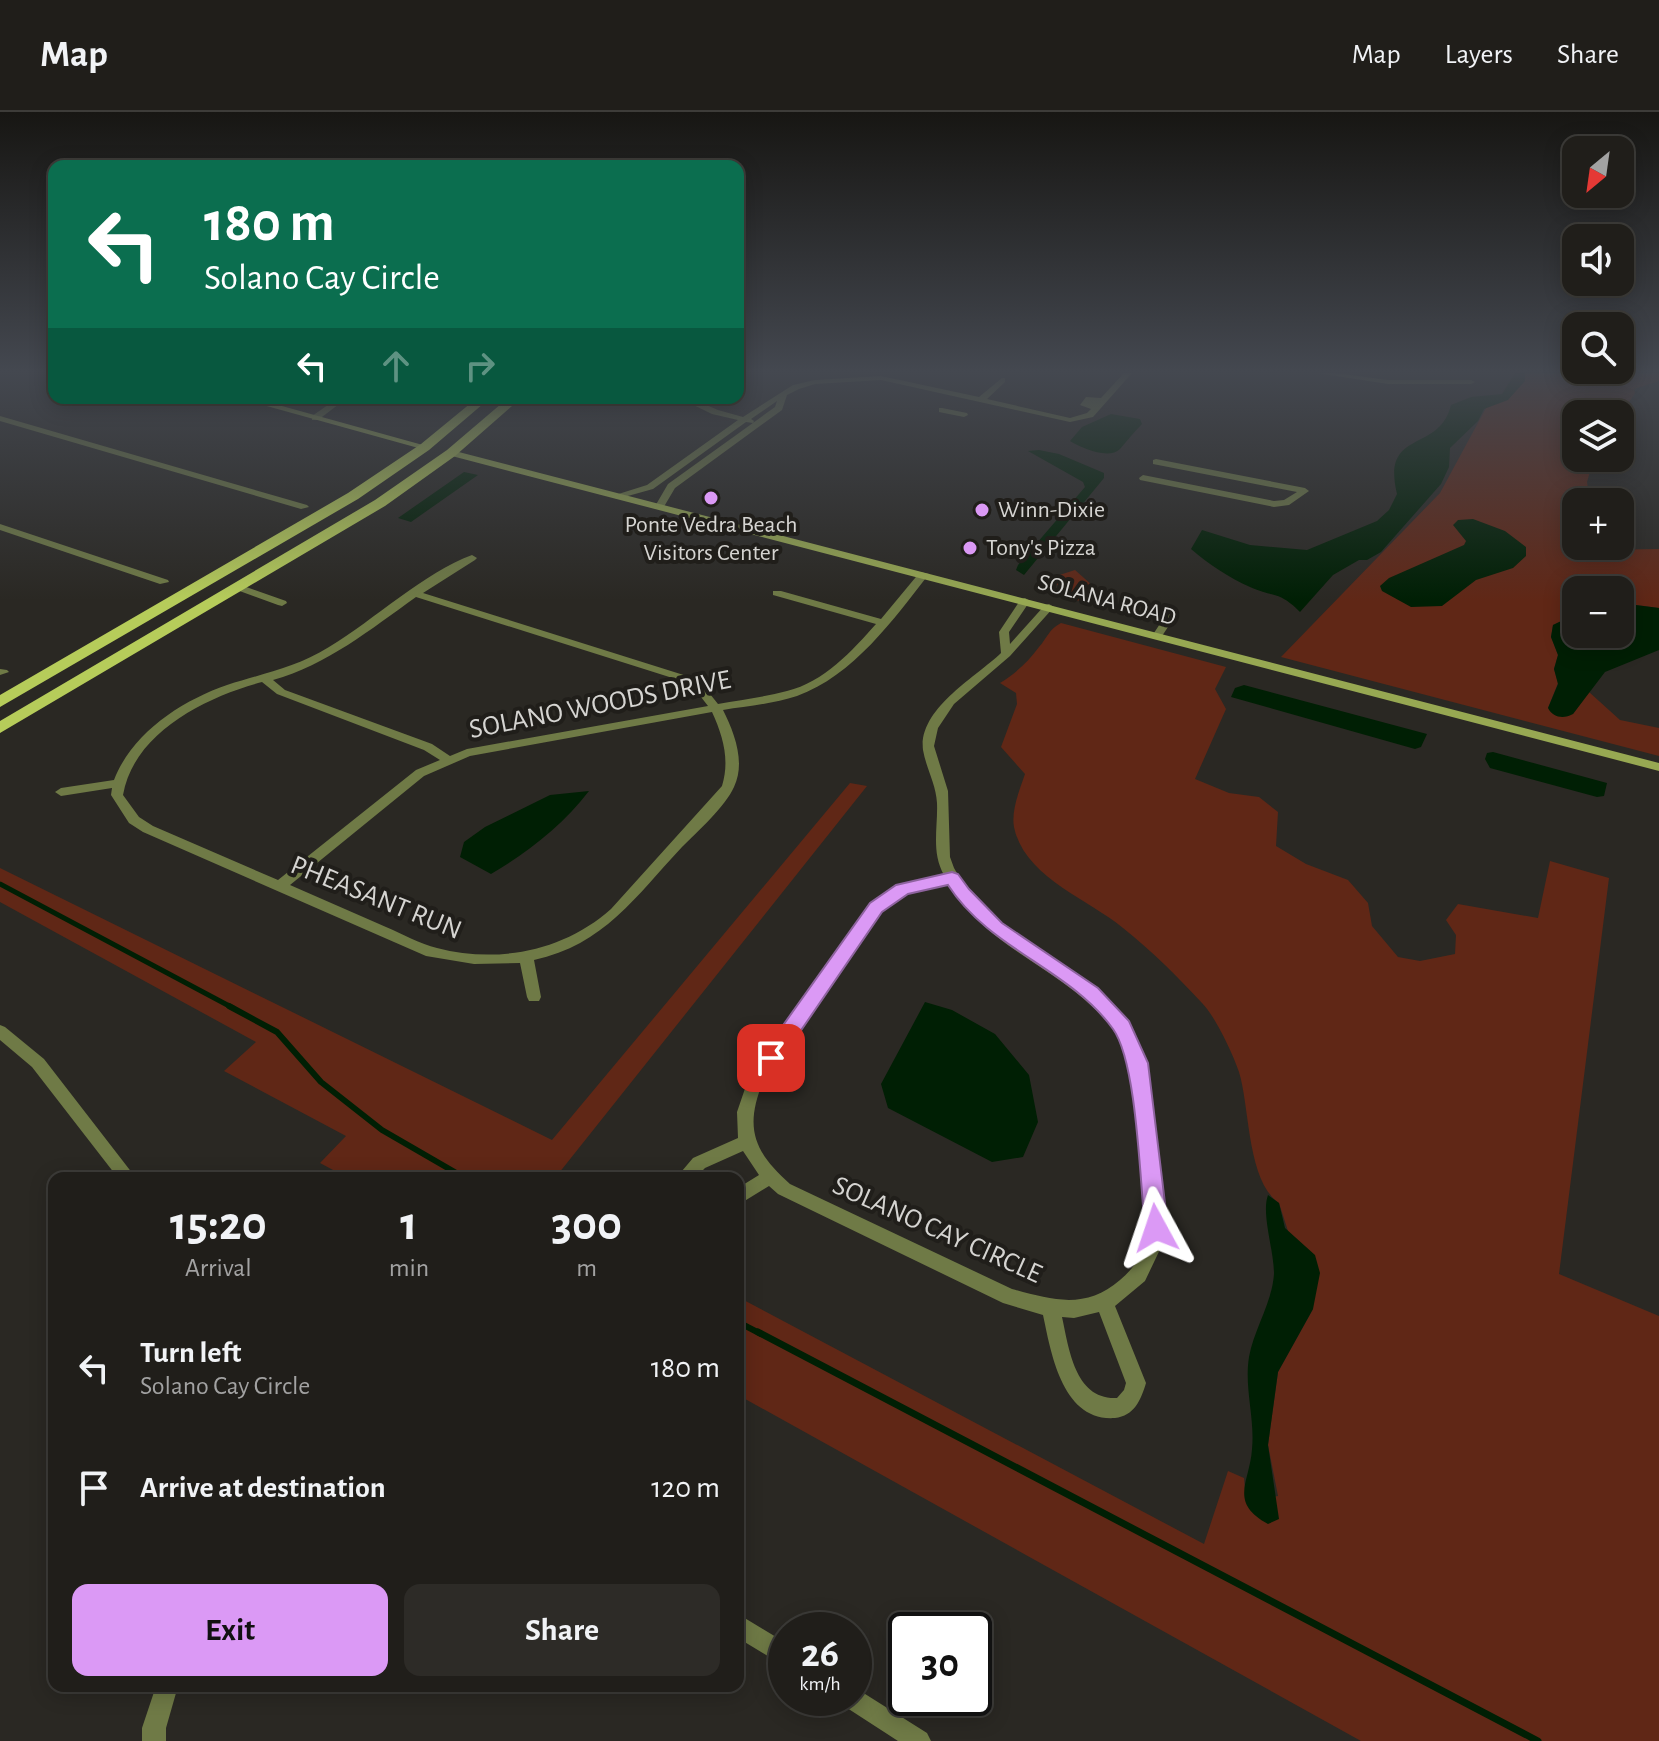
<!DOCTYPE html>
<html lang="en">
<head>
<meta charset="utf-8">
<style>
  :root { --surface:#201e1a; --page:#2d2b27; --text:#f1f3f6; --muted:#a2a2a2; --line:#3d3c39; --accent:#db99f5 }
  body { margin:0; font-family:"Alegreya Sans",sans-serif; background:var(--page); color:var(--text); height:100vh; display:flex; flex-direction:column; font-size:30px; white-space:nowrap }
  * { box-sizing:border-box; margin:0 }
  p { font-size:26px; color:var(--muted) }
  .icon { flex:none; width:44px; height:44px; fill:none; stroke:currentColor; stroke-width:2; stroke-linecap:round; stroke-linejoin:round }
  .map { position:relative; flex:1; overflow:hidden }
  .drawer { position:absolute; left:48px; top:1060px; width:696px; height:520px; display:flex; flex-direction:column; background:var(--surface); border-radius:16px; box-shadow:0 4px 20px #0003,0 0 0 2px var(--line) }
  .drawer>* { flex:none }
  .top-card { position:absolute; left:48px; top:48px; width:696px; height:244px; border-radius:16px; box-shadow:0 4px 20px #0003,0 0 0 2px var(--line); background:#0b6e4f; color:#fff; overflow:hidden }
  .needle { width:52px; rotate:209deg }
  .tools { position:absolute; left:1562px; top:24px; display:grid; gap:16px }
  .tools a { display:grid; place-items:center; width:72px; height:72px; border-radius:16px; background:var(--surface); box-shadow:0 4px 20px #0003,0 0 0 2px var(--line); font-size:40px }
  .speed { position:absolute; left:768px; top:1500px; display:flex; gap:16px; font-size:40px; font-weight:700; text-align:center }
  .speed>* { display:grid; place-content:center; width:104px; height:104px; border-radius:50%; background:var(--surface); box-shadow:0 4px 20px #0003,0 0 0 2px var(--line); line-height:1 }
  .speed small { font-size:20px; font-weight:400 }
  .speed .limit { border:4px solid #111; border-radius:12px; background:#fff; color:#111 }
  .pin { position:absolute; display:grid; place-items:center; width:68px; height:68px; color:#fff; margin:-34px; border-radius:16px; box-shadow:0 4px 12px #0006 }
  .me { position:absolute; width:88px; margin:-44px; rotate:355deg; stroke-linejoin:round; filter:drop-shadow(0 0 6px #0008) }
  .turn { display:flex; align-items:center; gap:28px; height:168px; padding:0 24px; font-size:36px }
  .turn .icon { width:104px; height:104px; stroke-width:2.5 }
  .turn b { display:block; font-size:56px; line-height:68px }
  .lanes { display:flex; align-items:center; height:76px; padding:0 24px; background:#0003; justify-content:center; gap:40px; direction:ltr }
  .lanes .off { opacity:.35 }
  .eta { display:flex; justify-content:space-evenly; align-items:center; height:136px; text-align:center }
  .eta b { font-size:48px; font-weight:700; line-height:56px }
  .action { display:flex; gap:16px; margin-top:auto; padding:16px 24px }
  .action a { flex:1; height:92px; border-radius:16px; background:var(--accent); color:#111; font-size:32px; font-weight:700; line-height:92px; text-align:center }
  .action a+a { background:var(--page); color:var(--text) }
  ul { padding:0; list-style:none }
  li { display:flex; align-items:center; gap:24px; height:120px; padding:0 24px }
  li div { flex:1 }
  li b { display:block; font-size:30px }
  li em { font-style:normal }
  header { display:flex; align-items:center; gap:48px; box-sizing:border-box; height:112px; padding:0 40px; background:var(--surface); border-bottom:2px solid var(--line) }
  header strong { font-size:38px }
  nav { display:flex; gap:44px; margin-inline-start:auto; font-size:28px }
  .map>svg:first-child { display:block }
</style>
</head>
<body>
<header>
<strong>Map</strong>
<nav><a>Map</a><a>Layers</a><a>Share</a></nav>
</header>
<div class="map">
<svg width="1659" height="1629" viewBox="0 0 1659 1629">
  <rect width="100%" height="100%" fill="#2a2823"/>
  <path fill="#602716" d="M1515,261H1659V269L1634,277L1635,281L1620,304L1576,302V346H1594L1587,370L1589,382L1586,390H1576V434H1589L1597,438L1659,437V496L1620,491V478H1576V502L1553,513L1551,525L1558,543L1554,557L1558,571L1548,596L1573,602L1589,580L1620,608L1659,616V644L1281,545L1440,381L1492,285L1502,282Z
    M1075,458L1102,482L1100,486L1074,489L1050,466Z
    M1061,511L1226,555L1215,577L1226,597L1195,667L1229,681L1259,685L1278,700L1276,734L1306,752L1348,768L1368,791L1372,814L1398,845L1420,849L1455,842L1456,823L1446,808L1458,792L1538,806L1550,749L1609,766L1559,1162L1659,1204V1629H1361L738,1283V1185L1204,1432L1228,1359L1244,1366L1246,1390L1278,1384L1268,1333L1278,1260L1313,1197L1279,1091C1247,1069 1250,996 1239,960C1233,942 1215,904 1202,891C1177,864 1152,839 1123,816C1088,787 1024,765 1014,715C1011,698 1020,677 1025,662L1001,635L1017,592L1016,581L1000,571C1016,561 1028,550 1039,535C1047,526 1049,517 1061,511Z
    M850,671L867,674L555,1066H348L320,1051L346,1024L224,959L256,930L0,790V756L552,1028Z"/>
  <path fill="#001f04" d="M1515,261H1525V269L1508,288L1484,297L1478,309L1450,336L1449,355L1441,372L1381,440L1367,448H1359L1333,463L1300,500C1279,479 1275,486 1250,475C1230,466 1208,452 1191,437L1202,418L1250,433L1307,438L1377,409L1389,398L1397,382C1381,316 1439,342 1451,293L1471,285L1502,282Z
    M1111,302L1140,307L1142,312C1134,320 1127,329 1120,337C1109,348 1081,336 1070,329L1082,315Z
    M1039,338L1059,342L1104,361V366L1024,463L1016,458L1018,453L1085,375L1083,370L1028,339Z
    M464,360L478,363L411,410L398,406Z
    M1473,407L1505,419L1526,435V444L1513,456L1476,468L1442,494L1411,495L1382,479L1380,474L1389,466L1464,433L1466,429L1453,413L1458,408Z
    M1620,491L1659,496V538L1605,560L1573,602C1564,607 1553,606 1548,596L1558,572L1554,557L1558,543L1551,525L1553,513L1576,502V522H1620Z
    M1244,573L1427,622L1421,635L1415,637L1231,585L1235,576Z
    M1493,640L1607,671L1604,684L1597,685L1490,656L1485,647L1487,641Z
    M589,679C563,713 527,741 491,762L460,745L464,730L485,715L550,683Z
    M925,890L952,898L995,922L1029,963L1038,1010L1023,1045L992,1050L888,996L881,972Z
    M1268,1083L1279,1091L1285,1116L1315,1143L1320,1161L1313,1197L1278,1260L1268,1333L1279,1407L1268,1412C1228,1390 1250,1370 1252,1337C1255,1306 1244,1276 1249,1245C1254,1217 1272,1191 1274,1162C1274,1138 1261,1102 1268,1083Z"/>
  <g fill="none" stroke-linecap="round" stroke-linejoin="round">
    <path stroke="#001f04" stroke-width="5" d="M0,772L233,896"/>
    <path stroke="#001f04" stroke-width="6" d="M229,894L277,920L321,970L382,1018L465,1066
      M738,1210L761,1222"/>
    <path stroke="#001f04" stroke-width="7" d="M758,1220L1538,1629"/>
    <path fill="#6f7a46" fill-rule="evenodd" d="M1124,261H1132L1093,305L1070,310L881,268L815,272L799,277L787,283L782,298L675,376L662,398L654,396L668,372L775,295L777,289L751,307L754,309L753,311L746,310L653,377L617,387L612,384L647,373L738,308L712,302L679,286H690L718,298L743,305L793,273L815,268L881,264L979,285L1002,266H1005V270L987,287L1070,306L1087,301L1091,297L1080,293L1086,285L1101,286Z
      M1317,261H1335L1388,268H1471L1475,270L1471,272H1388Z
      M338,286H347L318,308H312V304Z
      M942,296L967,301L968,303L964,305L939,300V296Z
      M0,304L307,393L309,395L301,397L0,309Z
      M1156,347L1305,376L1309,379L1289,393L1274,395L1140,368L1139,366L1143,363L1274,389L1284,388L1297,380L1153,352V348Z
      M0,412L168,468L169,470L160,472L0,418Z
      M472,443L477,446L475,448L423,481L690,565L702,572L718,592C741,588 765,585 787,579C824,570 852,539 876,512L773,483V479H781L881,507L920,460L929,462C894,507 853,564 797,584C773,592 747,594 723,598C734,620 746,650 734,675C725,695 698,719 682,735C636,784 604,833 534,848L541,885L539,889H529L527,885L520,851L474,852L426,844L143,720L129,711L111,683L112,676L61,684L55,680L61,676L114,668C132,621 181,589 227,573C264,561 295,556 329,535C374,508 425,460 472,443ZM416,485L682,569L694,576L708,594L467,637L450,644L432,632L285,578L273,568C327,553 371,517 416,485ZM262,570L277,582L424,638L440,648L416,658L278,768L153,714L139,705L123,683C134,620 206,585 262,570ZM712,600C723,624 730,648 722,674L611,797C564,839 498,852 437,836C420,832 403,822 386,815C354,801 322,787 290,773L424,664L470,644Z
      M238,472L286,489L287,491L282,494L278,493L234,477L233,475Z
      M1025,486L1030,489L1009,520L1010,532L1045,493L1049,492L1054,495L1010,544L954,592L938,616L934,634L948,679L950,745L954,756L969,782L991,806L1078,866L1105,888L1128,914L1146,951L1165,1102L1164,1129L1145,1169L1115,1194L1146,1271C1141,1288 1134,1304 1115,1306C1062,1310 1051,1240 1043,1203L1003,1191L778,1082L769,1074L738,1093V1076L759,1063L743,1039L705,1056L695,1066H676L693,1046L738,1026L737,1000L750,962L871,793L897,775L944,763C931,740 938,716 937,691C936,672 926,656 923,638C918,597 976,565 1001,541L999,520L1021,487ZM949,771C986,839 1071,858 1115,920C1136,949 1135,990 1139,1025C1142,1055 1153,1099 1146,1128C1143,1144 1132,1158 1120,1168C1086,1198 1052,1188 1012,1177L790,1072C754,1040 744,1016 763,970L881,799L906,782ZM1099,1200L1126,1271L1124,1278L1117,1286C1075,1288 1069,1237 1062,1205L1074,1206Z
      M1173,497L1178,500L1162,524L1161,526H1153L1152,524L1169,498Z
      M0,557L7,558L9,560L0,563Z
      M0,913L5,915L44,947L136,1066H118L32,955L0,928Z
      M738,1502L786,1531V1555L738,1526Z
      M156,1574H178L166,1616V1629H142V1616Z
      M854,1575L927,1621L931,1629H898L844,1594L841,1586H854Z"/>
    <path fill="#97a852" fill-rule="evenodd" d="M238,286H253L430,335L422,337Z
      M451,338L1659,651V659L448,343L446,341Z"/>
    <path fill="#b6cc5a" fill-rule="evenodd" d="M477,286H490L429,338L358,387L0,595V583L348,381L421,332Z
      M508,286H521L455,344L385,394L0,621V609L375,388L447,338Z"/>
  </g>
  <linearGradient id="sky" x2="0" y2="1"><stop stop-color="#171613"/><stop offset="0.53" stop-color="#444850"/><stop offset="1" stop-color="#444850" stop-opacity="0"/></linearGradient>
  <rect width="1659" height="489" fill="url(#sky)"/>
  <path fill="#db99f5" stroke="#8e639f" stroke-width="2" d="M952,760L958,762L969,777L1002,811L1098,876L1129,909L1148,951L1168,1116L1164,1123L1156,1126L1148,1123L1145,1116C1140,1071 1137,950 1113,917C1070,857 989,837 948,773L908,782L882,800L778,952H764L761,946L764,940L870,791L896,773Z"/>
  <g fill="#db99f5" stroke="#201e1a" stroke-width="3">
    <circle cx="711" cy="386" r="8"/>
    <circle cx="982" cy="398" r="8"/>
    <circle cx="970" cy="436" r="8"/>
  </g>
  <g text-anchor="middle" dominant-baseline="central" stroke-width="8" stroke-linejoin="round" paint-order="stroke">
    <g font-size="24" fill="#d5d4d1" stroke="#201e1a" text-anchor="start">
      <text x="998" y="398">Winn-Dixie</text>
      <text x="711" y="413" text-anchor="middle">Ponte Vedra Beach<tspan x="711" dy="28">Visitors Center</tspan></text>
      <text x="986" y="436">Tony's Pizza</text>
    </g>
    <g font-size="24" fill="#d5d4d1" stroke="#201e1a">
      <text transform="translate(1107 488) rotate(15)">SOLANA ROAD</text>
    </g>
    <g font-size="28" fill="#d5d4d1" stroke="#201e1a">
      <text transform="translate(600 593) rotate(-11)">SOLANO WOODS DRIVE</text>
      <text transform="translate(376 786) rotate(22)">PHEASANT RUN</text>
      <text transform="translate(937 1118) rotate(24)">SOLANO CAY CIRCLE</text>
    </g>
  </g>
</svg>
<div class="tools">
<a><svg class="needle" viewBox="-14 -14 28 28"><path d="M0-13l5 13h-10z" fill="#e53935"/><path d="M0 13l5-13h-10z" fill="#a2a2a2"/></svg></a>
<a><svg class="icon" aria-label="sound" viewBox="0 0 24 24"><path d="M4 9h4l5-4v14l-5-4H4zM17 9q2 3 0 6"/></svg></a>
<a><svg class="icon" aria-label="search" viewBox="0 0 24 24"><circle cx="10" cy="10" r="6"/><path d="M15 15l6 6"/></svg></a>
<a><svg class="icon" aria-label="layers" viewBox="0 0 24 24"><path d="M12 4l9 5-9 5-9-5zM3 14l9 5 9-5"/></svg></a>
<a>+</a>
<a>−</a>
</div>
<div class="speed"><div>26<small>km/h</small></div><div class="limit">30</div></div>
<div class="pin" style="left:771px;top:946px;background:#d93025"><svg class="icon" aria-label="arrive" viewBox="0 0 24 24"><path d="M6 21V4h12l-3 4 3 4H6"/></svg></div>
<svg class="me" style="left:1156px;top:1116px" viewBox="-20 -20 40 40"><path d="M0-17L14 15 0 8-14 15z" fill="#db99f5" stroke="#fff" stroke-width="4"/></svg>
<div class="top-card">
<div class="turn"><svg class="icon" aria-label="left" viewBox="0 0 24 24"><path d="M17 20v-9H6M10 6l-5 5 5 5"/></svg><div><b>180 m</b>Solano Cay Circle</div></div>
<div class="lanes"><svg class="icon" aria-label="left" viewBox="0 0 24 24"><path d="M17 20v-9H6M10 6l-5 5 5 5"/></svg><svg class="icon off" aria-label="ahead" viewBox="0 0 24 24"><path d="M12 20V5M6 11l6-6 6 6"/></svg><svg class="icon off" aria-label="right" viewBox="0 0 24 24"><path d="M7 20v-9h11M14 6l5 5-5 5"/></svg></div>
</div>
<section class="drawer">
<div class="eta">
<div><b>15:20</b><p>Arrival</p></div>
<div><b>1</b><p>min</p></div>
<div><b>300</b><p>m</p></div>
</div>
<ul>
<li><svg class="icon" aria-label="left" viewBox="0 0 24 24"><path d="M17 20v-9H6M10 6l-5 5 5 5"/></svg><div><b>Turn left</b><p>Solano Cay Circle</p></div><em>180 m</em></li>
<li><svg class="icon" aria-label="arrive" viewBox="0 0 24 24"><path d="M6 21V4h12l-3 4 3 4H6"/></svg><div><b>Arrive at destination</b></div><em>120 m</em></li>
</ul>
<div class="action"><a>Exit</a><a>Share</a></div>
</section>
</div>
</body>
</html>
